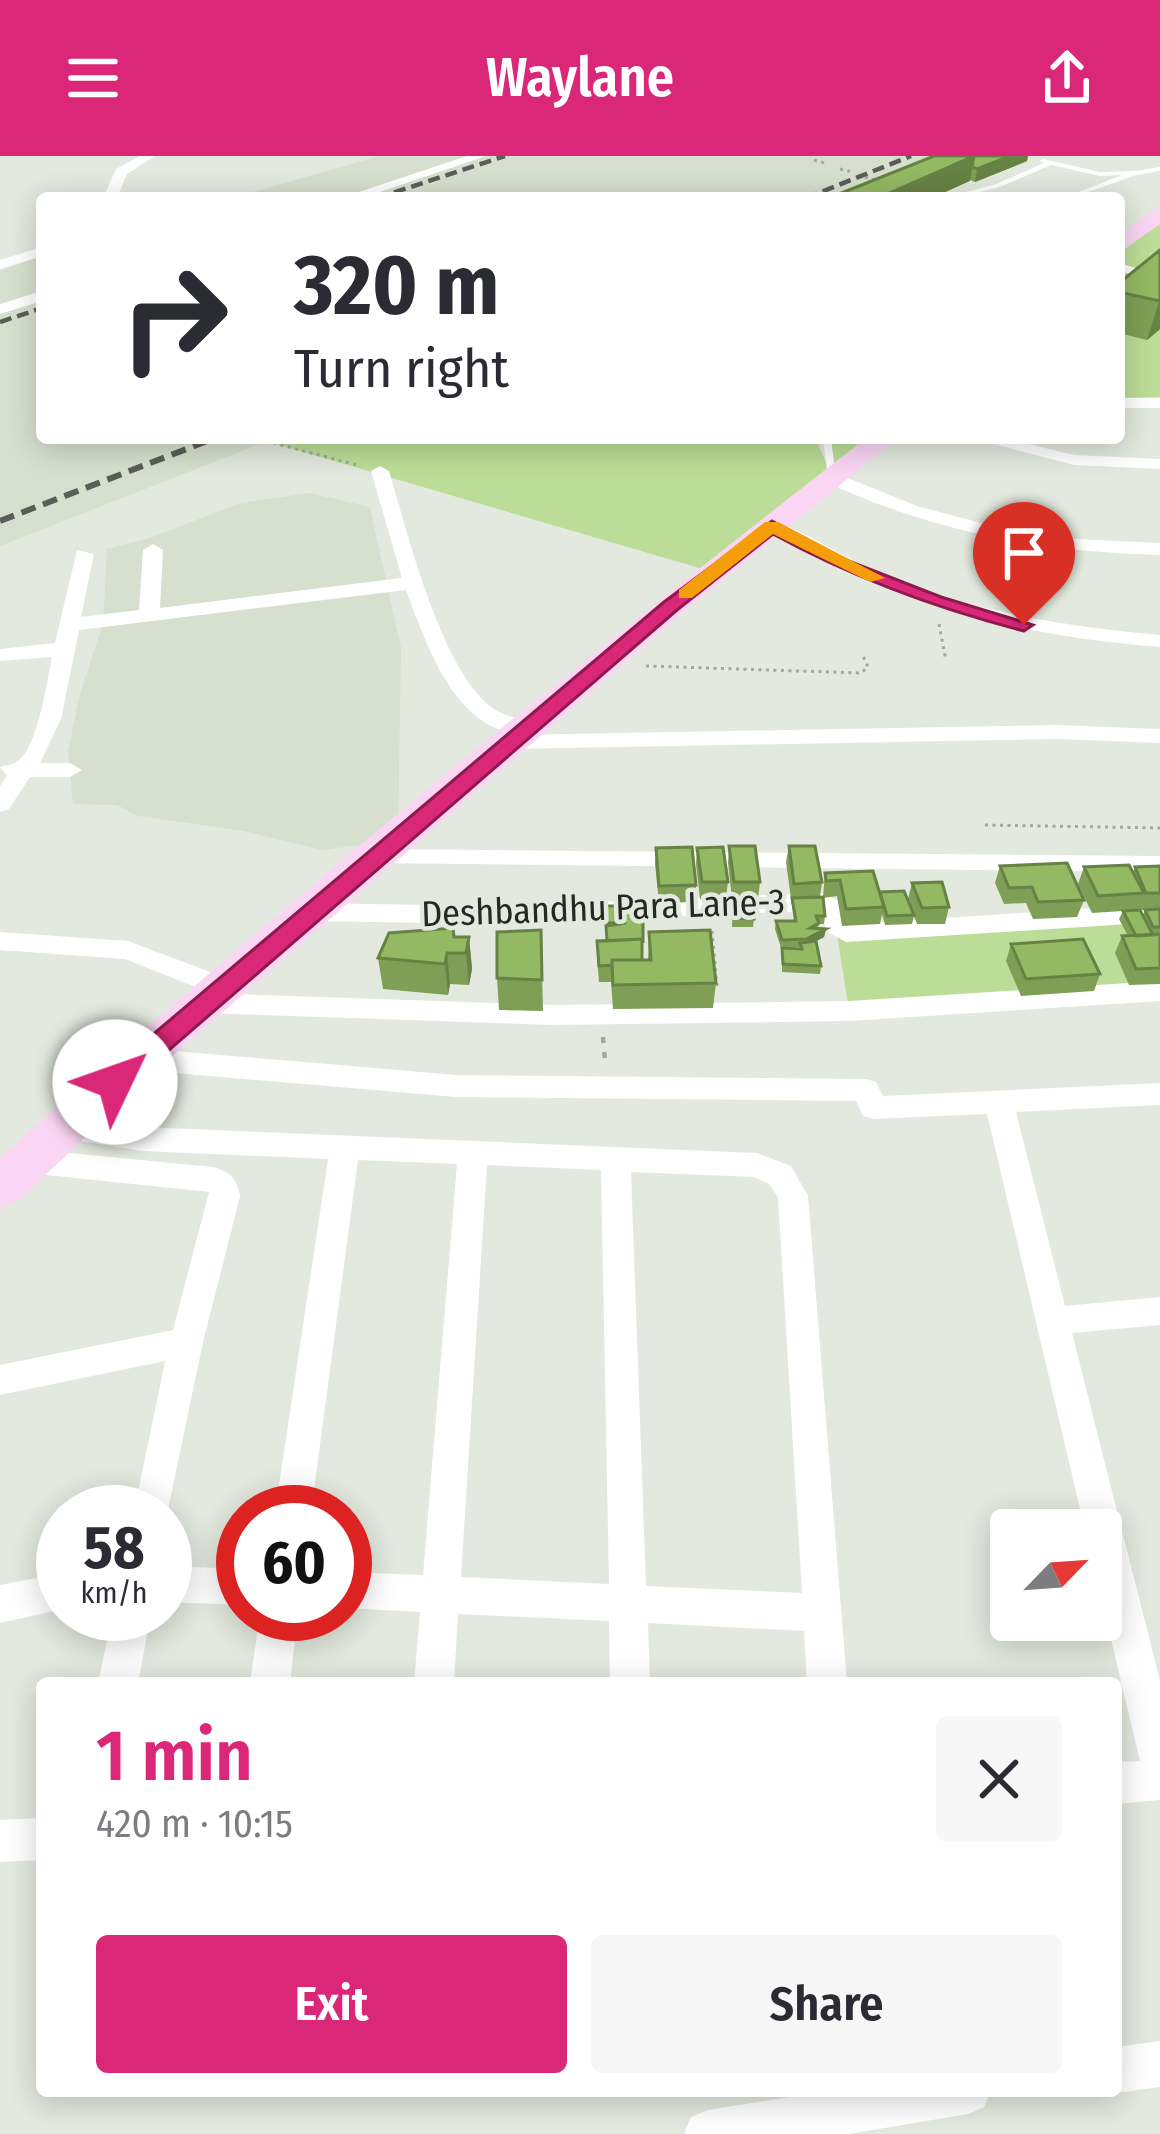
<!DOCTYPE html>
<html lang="en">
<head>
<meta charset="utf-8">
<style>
  :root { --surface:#fff; --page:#f7f7f7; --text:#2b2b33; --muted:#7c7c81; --accent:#db2777 }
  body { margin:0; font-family:"Fira Sans Condensed",sans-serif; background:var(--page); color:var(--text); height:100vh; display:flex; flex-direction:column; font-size:45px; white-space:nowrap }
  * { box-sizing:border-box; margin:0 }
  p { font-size:39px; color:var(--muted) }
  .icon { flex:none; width:66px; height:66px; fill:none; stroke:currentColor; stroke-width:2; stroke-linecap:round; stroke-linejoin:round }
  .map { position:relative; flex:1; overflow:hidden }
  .sheet { position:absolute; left:36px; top:1521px; width:1086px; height:420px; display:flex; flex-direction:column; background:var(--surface); border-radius:12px; box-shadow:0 6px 30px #0003 }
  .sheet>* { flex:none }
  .guide { position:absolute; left:36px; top:36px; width:1089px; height:252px; border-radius:12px; box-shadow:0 6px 30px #0003; background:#fff; color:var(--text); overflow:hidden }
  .needle { width:78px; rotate:65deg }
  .buttons { position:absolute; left:990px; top:1353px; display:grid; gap:24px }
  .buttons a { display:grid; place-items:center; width:132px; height:132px; border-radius:12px; background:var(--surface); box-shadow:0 6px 30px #0003; font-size:60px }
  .speed { position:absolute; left:36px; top:1329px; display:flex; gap:24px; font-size:60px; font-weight:700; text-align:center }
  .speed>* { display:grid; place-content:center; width:156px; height:156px; border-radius:50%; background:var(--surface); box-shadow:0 6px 30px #0003; line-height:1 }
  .speed small { font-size:30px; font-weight:400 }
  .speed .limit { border:18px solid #d22; background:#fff; color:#111 }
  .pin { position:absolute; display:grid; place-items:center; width:102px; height:102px; color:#fff; margin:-123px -51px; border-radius:50% 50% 50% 0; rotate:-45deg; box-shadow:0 0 12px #0007 }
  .pin .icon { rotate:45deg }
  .me { position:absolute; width:132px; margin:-66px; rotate:48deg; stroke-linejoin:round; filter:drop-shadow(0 0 9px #0008) }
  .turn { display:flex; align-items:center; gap:42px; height:252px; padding:0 60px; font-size:54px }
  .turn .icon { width:156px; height:156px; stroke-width:2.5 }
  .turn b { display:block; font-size:84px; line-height:102px }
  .round { display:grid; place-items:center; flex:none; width:126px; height:126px; border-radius:12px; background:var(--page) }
  .summary { display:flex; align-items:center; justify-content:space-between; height:204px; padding:0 60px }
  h1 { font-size:72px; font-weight:600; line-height:90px; color:var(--accent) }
  .button { display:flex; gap:24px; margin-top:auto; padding:24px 60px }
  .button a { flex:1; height:138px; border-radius:12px; background:var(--accent); color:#fff; font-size:48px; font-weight:600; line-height:138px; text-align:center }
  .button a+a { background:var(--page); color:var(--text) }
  header { display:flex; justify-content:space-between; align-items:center; height:156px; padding:0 60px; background:var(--accent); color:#fff; font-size:54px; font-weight:600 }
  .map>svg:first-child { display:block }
</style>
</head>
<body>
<header><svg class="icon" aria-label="menu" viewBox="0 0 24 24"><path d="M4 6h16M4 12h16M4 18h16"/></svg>Waylane<svg class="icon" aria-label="share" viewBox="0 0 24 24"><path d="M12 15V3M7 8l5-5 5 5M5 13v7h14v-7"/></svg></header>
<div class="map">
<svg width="1160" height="1978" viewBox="0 0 1160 1978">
  <rect width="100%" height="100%" fill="#e3e9de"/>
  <path fill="#d7e0ce" d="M379,0H996L905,42H232Z
    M42,100V282H275L0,390V115Z
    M310,337L370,351L401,492L398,684L322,694L244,675L138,660L117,649L73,648L68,596L79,541L103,468L107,393L150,382L240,347Z"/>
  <path fill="#bcdd97" d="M1160,64V241L1119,242V98Z
    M276,282H815L831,317L827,282H884L713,416L266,285Z
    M1160,758V835L849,855L837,778Z"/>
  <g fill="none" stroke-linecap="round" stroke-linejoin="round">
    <path stroke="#a3a79f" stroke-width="3" stroke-dasharray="3 4.5" stroke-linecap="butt" d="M814,4L828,8
      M840,13L853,16
      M865,21L880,25
      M266,285L357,309
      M939,468L946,505
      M646,510L861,517L868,511L863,500
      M985,669L1160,672
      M712,775L717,830"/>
    <path stroke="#a3a79f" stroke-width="4.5" stroke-dasharray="6 9" stroke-linecap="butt" d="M603,881L605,905"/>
    <path fill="#fff" fill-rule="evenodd" d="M1043,3L1100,16L1135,15L1160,11V15L1136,19L1072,42H1063L1122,19L1100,20L1051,9L1000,31L955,42H943L996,28L1044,7L1040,5Z
      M823,282H831L836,324L828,322Z"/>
    <path fill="#fff" fill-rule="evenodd" d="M140,0H155L127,18L117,42H103L116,13Z
      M467,0H486L362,42H341Z
      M42,91V100L0,113V104Z
      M1119,107L1159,119L1119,151V138L1141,121L1119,115Z
      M42,135V145L0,158V148Z
      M1119,242H1160V252H1119Z
      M972,282H1004L1074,299L1160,303V313L1074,309Z
      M380,310L389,315C407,375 442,518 494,553C508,562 522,563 538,566V576C460,591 427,490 406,434L79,474L61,563L40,607H70L82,614L70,621H30L9,653L0,656V630L7,620L0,611C6,609 13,609 18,605C38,590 47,525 52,501L0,505V493L55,487L77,394L94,398L81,461L139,454L143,394L153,388L163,394L160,452L402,422L371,315Z
      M833,316L917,350L992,370L1077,383L1160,387V399C1043,396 933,376 826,326V318Z
      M765,366C788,363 847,404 873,415C965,454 1061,470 1160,479V491C1018,480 888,447 765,374Z
      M1056,569L1160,573V587L1056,583L512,593L500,586L512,579Z
      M378,693L1160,700V716L369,707L365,701Z
      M821,737L843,747L851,768L1160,748V766L846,786L829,777L817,755L487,768L313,765L300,756L313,747L487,750Z
      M0,776L128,785L234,825L238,832L234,838L553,849L849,845L1160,825V845L849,865L553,869L206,857L192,847L196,840L211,837L125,803L0,794Z
      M139,892L456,919L866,923L876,926L883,940L1160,927V949L1016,956L1065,1150L1160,1141V1169L1072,1177L1160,1525V1644L1116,1648V1606L1140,1605L1101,1441V1374H1085L987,958L873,963L863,960L856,945L456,941L139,914L125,903Z
      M67,961L142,971L757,997L791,1010L808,1040L847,1527H807L804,1475L648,1467L650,1527H610L609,1465L458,1458L454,1527H414L420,1456L345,1452V1416L423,1419L457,1008L358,1004L311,1356H275L328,1003L142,995L67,983L56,980L52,972L56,964ZM487,1009L601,1014L609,1428L461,1421ZM631,1016L754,1021L769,1028L778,1041L802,1437L646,1430Z
      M28,993L213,1011C230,1016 237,1022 240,1040L203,1186L165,1368V1356H134L165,1205L0,1239V1209L173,1174L209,1036L28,1017L17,1013L13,1005L17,997Z
      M165,1410L243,1413V1449L165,1446Z
      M63,1417V1453L0,1467V1429Z
      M113,1458H151L138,1527H98Z
      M260,1458H298L290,1527H250Z
      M42,1662V1704L0,1706V1664Z
      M1160,1885V1931L1116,1937L1111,1935H1116V1891Z
      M827,1935H991L984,1951L968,1958L849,1978H684L691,1961L708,1954Z"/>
    <path fill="#fbd6f4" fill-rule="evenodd" d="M1160,50V68L1119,97V79Z
      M866,282H898L682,457L155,915L17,1046L0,1052V1002C278,751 570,512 866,282Z"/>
    <path stroke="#5b5e58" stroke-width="4.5" stroke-dasharray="12 6" stroke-linecap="butt" d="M377,42L505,0
      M806,42L911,0
      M0,166L42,152"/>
    <path stroke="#5b5e58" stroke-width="6" stroke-dasharray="15 8" stroke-linecap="butt" d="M0,365L215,282"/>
  </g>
  <path fill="#7e9f55" d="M934,0H1028L1027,5L975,26L970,24L932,42H829Z
    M1160,94V173L1147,184L1119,177V127Z
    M729,690L760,726L758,743H732L728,707Z
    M789,690L822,726L820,741H823L825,717L880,738L908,743L912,727L949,751L945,768H917L914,760L912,768L885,769L882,758L880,768L842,770L837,740L823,742L825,760L824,768H819L818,772L826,773L824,781L816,785L821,810L820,818L782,816V792L799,793L800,791L781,792L775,773L776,765H794L786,706Z
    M656,692L696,729L695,746L659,747L655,708Z
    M697,692L728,726L726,742L700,743L696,708Z
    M1000,710L1084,744L1077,761L1033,763L1026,747L1004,748L995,727Z
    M1160,710V753L1139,754L1138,752V754L1092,757L1078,728L1084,711L1133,716L1135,711Z
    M733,749L754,763L753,771H732Z
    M606,750L643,787L642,804H648L649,776L716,827L713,852L613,853L611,826H599L597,802V785H606Z
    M1160,753V828L1129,829L1115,797L1122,780H1128L1119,763L1123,755L1143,759L1145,754Z
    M541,774L543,855L499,854L497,822Z
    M454,781H469L472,813L469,829L450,828L448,839L383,833L378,802Z
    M1011,788L1100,818L1094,835L1021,840L1006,805Z"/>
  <path fill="#678245" d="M974,0L970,25L932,42H878Z
    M1010,0H1028L1027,5L975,26L977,13Z
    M1160,145V173L1147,184L1159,146Z
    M826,773L824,781L805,791L806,783Z
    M469,781L472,813L469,829L466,797Z
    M447,797L450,828L448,839L445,808Z"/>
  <path fill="#93b963" stroke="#678245" stroke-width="3" d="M934,0H974L878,42H829Z
    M974,0H1010L977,13L972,11Z
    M1160,94V145L1119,136V127Z
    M729,690H755L760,726H734Z
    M789,690H815L822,726L794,728Z
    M692,691L696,729L659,730L656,692Z
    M723,691L728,726H702L697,692Z
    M1067,707L1084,744L1038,746L1032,731L1009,732L1000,710Z
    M1129,709L1144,737L1098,740L1084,711Z
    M1160,710V737H1146L1135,711Z
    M873,715L884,751L846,753L840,724L826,725L825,717Z
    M942,726L949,751L922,752L912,727Z
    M904,735L914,759L887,760L880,736Z
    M823,741L825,760H816L819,767L810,772L826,773L806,783L782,784L776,765H796L792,742Z
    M733,749L752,750L754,763L733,762Z
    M606,750H643V787L642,783L607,785L606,770L626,767H606Z
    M1160,753V771H1153L1145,754Z
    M1140,754L1153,779L1136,780L1123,755Z
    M453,772L454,781H469L466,797H447L445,808L378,802L389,777Z
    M541,774L542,824L497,822V776Z
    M710,774L716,827L613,829L612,804H651L649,776Z
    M1160,778V812L1136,813L1122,780Z
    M642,783V804H612V809L599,810L597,785Z
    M1083,783L1100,818L1026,823L1011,788Z
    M816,785L821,810L783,808L782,792L802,793L800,787Z"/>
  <path fill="#db2777" stroke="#8e194d" stroke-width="3" d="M772,365L846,404L941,441L1033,469L1024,475C935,452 853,422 773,378L677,454L124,933H105L101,926L105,919L664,446Z"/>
  <path fill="#f59e0b" d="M765,366H778L885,422L870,426L773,378L692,442H679V434Z"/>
  <g text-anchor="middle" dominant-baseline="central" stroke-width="9" stroke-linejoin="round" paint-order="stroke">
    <g font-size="36" fill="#262824" stroke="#e3e9de">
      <text transform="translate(603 752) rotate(-2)">Deshbandhu Para Lane-3</text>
    </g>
  </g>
</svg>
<div class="buttons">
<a><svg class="needle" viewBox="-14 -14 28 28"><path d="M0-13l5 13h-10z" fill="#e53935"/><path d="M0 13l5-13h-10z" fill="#7c7c81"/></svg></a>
</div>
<div class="speed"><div>58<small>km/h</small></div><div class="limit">60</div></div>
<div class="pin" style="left:1024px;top:469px;background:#d93025"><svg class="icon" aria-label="arrive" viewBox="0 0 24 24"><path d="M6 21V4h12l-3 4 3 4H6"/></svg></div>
<svg class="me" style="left:115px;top:926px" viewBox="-20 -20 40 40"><circle r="19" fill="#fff"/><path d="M0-13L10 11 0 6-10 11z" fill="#db2777"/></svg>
<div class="guide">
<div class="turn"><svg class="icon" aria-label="right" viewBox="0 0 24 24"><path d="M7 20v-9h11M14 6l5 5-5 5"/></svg><div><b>320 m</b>Turn right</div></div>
</div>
<section class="sheet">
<div class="summary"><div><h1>1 min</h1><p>420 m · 10:15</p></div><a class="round"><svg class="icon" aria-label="close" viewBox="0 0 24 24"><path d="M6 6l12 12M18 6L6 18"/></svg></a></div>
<div class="button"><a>Exit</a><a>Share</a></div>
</section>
</div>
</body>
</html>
